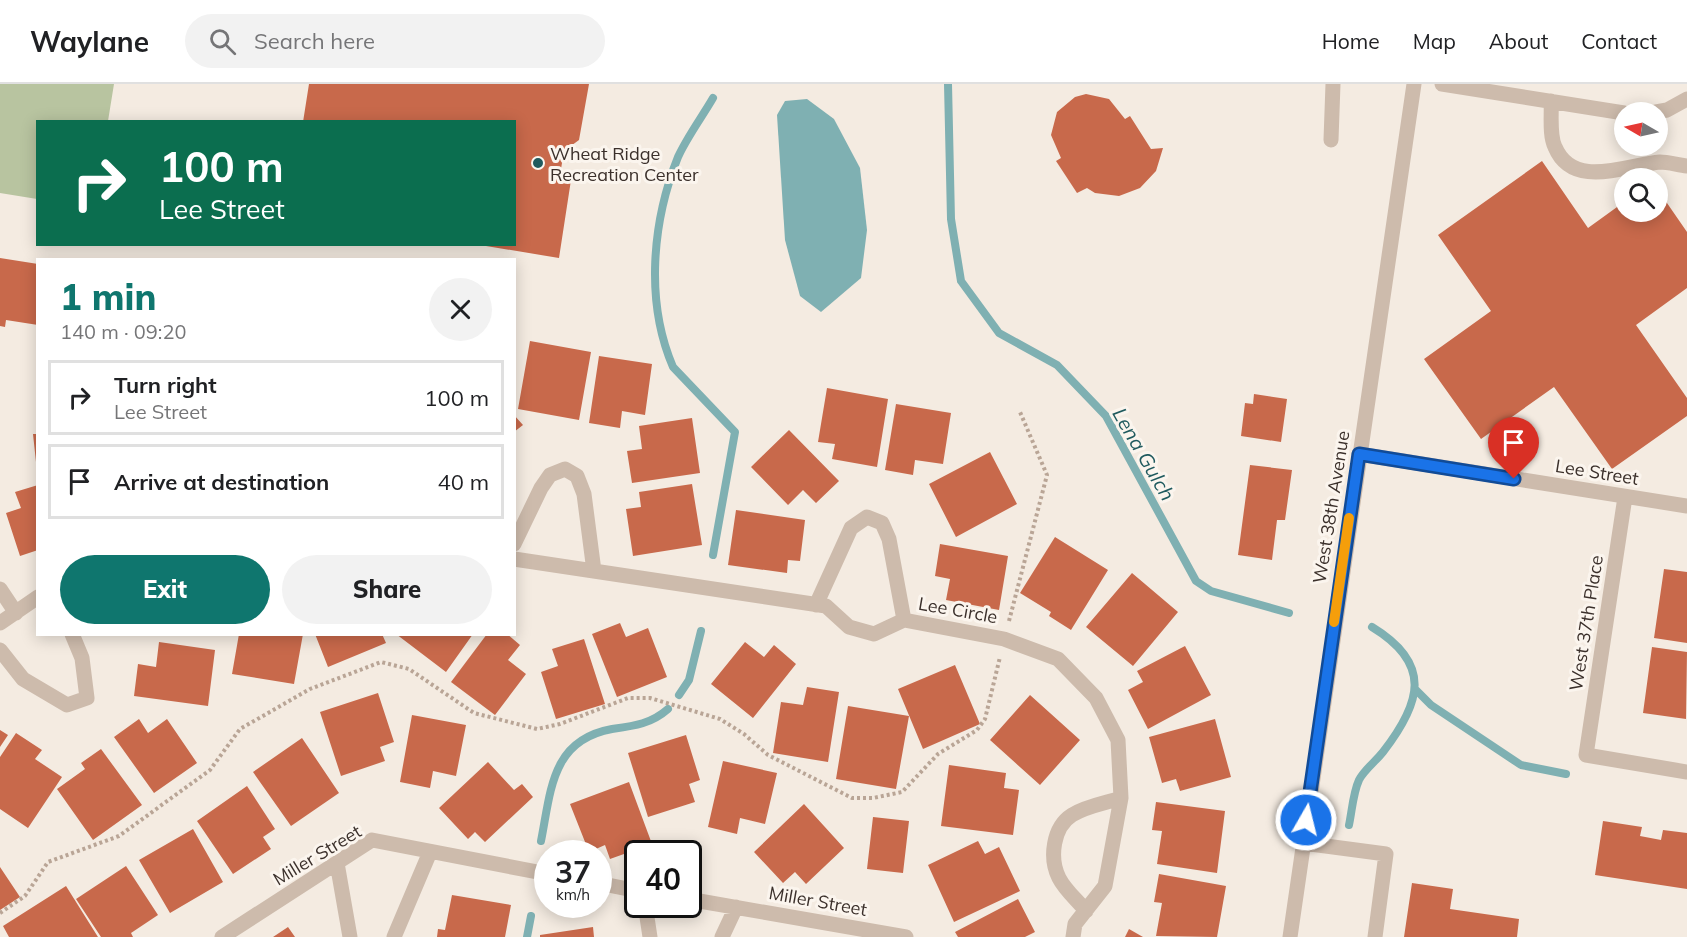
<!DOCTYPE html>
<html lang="en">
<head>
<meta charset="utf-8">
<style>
  :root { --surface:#fff; --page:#f2f2f2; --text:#202124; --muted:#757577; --line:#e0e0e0; --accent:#0f766e }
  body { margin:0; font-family:Mulish,sans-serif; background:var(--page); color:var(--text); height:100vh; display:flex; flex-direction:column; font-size:22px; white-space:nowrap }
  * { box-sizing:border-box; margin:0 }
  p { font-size:20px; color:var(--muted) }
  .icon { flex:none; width:33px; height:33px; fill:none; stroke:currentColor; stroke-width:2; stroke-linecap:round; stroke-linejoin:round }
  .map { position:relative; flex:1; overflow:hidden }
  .side { position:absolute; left:36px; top:174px; width:480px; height:378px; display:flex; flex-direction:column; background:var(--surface); border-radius:0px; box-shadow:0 3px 15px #0003 }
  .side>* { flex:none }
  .hud { position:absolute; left:36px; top:36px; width:480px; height:126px; border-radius:0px; box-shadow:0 3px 15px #0003; background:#0b6e4f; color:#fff; overflow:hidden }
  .needle { width:39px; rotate:279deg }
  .controls { position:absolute; left:1614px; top:18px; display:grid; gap:12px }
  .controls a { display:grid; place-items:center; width:54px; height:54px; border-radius:50%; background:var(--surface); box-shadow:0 3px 15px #0003; font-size:30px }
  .speed { position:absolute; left:534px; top:756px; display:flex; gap:12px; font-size:30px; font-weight:700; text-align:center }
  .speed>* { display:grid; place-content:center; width:78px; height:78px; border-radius:50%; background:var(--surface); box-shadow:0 3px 15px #0003; line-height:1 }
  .speed small { font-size:15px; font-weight:400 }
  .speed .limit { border:3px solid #111; border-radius:9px; background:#fff; color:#111 }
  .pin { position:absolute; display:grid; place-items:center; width:51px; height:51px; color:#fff; margin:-62px -26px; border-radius:50% 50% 50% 0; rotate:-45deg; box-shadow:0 0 6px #0007 }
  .pin .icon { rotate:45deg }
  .me { position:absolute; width:66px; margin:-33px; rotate:8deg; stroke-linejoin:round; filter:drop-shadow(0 0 4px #0008) }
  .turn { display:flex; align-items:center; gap:21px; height:126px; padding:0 24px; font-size:27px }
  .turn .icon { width:78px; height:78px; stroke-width:2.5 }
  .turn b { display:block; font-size:42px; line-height:51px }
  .round { display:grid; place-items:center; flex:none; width:63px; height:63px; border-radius:32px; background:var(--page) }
  .headline { display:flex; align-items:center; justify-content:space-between; height:102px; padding:0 24px }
  h1 { font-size:36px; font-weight:800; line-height:45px; color:var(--accent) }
  .button { display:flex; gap:12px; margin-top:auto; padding:12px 24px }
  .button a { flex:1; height:69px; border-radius:36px; background:var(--accent); color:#fff; font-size:24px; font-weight:800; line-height:69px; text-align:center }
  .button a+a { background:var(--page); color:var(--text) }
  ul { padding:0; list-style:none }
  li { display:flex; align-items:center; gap:18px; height:75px; margin:0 12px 9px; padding:0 12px; border:3px solid var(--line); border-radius:0px }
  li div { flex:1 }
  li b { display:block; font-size:22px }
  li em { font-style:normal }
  header { display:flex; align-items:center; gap:36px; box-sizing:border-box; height:84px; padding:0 30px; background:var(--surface); border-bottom:2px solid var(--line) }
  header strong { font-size:28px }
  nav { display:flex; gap:33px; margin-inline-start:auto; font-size:21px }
  .search { width:420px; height:54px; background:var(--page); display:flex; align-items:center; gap:15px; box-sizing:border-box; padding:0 21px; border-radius:33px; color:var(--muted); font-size:22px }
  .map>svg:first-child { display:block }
</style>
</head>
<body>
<header>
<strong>Waylane</strong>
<div class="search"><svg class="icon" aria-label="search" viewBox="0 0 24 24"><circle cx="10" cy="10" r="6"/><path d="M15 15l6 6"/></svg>Search here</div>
<nav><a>Home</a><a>Map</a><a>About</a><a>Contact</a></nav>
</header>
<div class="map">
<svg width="1687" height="853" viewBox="0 0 1687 853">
  <rect width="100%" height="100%" fill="#f4ebe1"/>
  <path fill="#b8c4a0" d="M0,0H114L108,37L38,38L37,115L0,109Z"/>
  <path fill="#7fb0b2" d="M807,15L834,35L860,84L867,146L861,194L821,228L800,212L785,156L777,31L785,17Z"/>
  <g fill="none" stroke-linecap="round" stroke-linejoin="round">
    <path stroke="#7fb0b2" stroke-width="8" d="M948,0L951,135L961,197L999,249L1057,281L1106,332L1196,497L1211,507L1289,529
      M713,14C702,33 687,53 678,73C652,138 645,218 673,283L735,348L713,471
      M1415,605L1431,621L1521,681L1566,690
      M679,611L689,596L701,547
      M1349,741C1352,727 1353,709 1359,696C1364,686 1376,677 1383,668C1421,619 1433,580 1372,543
      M541,757C551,707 551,656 612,645C634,642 651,640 668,625
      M527,853L531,832"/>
  </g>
  <path fill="#c8694b" d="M309,0H589L579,56L564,67L560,91L571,96L559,174L486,162L514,160V38H303Z
    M1086,10L1109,15L1125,35L1130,32L1151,65L1163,64L1156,87L1140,104L1119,112L1095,109L1087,104L1077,109L1056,77L1061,74L1051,51L1057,28L1075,13Z
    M1542,77L1588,144L1624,118V128H1658V106L1687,148V204L1636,241L1687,314V332L1612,385L1554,303L1481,355L1424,275L1491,227L1438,151Z
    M0,174L38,180V241L6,236L5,243L0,242Z
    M530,257L591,268L579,336L518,325Z
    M599,272L652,280L645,331L622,327L620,344L589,339Z
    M827,304L888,315L877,383L832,375L835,360L818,358Z
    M1254,310L1287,315L1281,358L1241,352L1245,319L1253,320Z
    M896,320L951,329L943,380L915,376L913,391L885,386Z
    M514,331L523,341L514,348Z
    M692,334L700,389L632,399L627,367L642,365L639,342Z
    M789,346L839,397L816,419L803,406L788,421L751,383Z
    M33,350H38V378H36Z
    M990,368L1017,420L956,453L929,400Z
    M1250,381L1292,386L1285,436H1277L1272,476L1238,471Z
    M692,400L702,461L633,472L626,425L641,423L639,408Z
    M38,401V466L20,472L6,429L21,424L15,408Z
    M736,426L805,436L800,477L788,476L787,489L728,481Z
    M1055,453L1108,486L1071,546L1049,532L1051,528L1020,509Z
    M940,460L1008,472L999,526L946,516L950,495L935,492Z
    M1664,485L1687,488V559L1654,554Z
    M1132,489L1178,528L1133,582L1086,543Z
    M620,539L626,553L648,544L667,593L617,613L592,550Z
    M239,550H303L294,600L232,590Z
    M315,550H382L386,559L328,583Z
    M396,550H473L446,588Z
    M487,550H507L520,561L508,576L526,590L495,631L451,598Z
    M584,555L605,620L556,635L541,588L558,582L552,565Z
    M159,558L215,566L208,622L134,612L138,580L156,583Z
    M745,558L764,573L774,561L796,580L753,634L711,600Z
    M1185,562L1211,611L1148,645L1128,606L1143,598L1137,587Z
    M1652,563L1687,568L1686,635L1643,629Z
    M955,581L980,640L923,665L898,605Z
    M807,603L839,608L828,678L773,669L781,618L803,621Z
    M378,609L394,658L380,663L385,677L341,692L320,628Z
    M1030,611L1080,656L1040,701L990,656Z
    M848,622L909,632L896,705L836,695Z
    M412,631L466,641L456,692L433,687L430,704L400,698Z
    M139,635L148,649L167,635L197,679L154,709L114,653Z
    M1215,635L1231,693L1180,707L1176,695L1162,699L1149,653Z
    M0,646L8,651L0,663Z
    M16,649L42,666L35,675L62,693L28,744L0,725V673Z
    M686,651L700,696L689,700L695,718L648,733L628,669Z
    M302,654L339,709L291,742L253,688Z
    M101,665L142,721L93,756L57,705L85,685L81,679Z
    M723,677L777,689L765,740L740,734L737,750L708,743Z
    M488,678L514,706L522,700L533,713L485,758L475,748L468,755L439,724Z
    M949,681L1006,689L1004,704L1019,706L1013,751L941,742Z
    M629,698L652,760L610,775L605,761L589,768L570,720Z
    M247,702L275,745L263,753L271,765L233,790L197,737Z
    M1156,718L1225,727L1217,789L1157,780L1162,747L1152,746Z
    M804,720L844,764L806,800L795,788L783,799L754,768Z
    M873,733L909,737L903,789L867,785Z
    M1603,737L1642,743L1640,752L1661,756L1663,746L1687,749V805L1595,791Z
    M193,745L223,798L170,829L139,776Z
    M978,757L985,770L999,763L1020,807L954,838L928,781Z
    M126,782L158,831L131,849L133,853H101L76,815Z
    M0,783L20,813L0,826Z
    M1159,790L1226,802L1217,853L1156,852L1162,819L1154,818Z
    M1412,799L1453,805L1450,825L1519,835L1517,853H1404Z
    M66,802L98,853H9L3,842Z
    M452,811L511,821L505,853H437L438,845L445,846Z
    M1018,815L1035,848L1025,853H958L955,848Z
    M288,843L295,853H273Z
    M593,843L594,853H540V851Z
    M1129,845L1143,853H1125Z"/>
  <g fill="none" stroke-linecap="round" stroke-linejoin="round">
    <path stroke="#b9a596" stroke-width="4" stroke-dasharray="3 3" stroke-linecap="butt" d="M1009,537L1047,391L1020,328
      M0,829L25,812L48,778L119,752L210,686L240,645L310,605L381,578L409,585L474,629L537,645L560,640L628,614H650L720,635L744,650L768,671L852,714H873L902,708L938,670L977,646L985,635L1000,573"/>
    <path stroke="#cdbbac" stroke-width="15" d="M1442,0L1624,29
      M1551,17C1552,30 1549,51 1555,63C1573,106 1626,81 1660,78C1668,78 1678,81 1687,82
      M1656,28L1667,26L1687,15
      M1331,56L1333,0
      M1359,370L1687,422
      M1625,413L1586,671L1687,688
      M514,460L541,404L550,391L565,385L577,392L584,410L594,487
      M514,475L826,522L849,543L874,550L904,536L1004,555L1058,575L1096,614L1118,656L1121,714L1105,802L1075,840L1073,853
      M0,505L16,529
      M816,521L851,444L867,433L882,439L889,455L904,536
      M0,539L38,513
      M0,566L23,595L67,621L87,614L82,574L72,550
      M1303,759L1386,770L1375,853
      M337,779L350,853
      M598,799L638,807
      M688,815L906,853
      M645,820L650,853
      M1086,827C1077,816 1065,806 1059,794C1049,774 1053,743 1072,731C1086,722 1106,719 1121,714
      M222,853L372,756L548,790
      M394,853L430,768
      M722,853L736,823
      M1290,853L1414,0"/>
  </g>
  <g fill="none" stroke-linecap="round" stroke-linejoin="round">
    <g stroke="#114b97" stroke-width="15">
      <path id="route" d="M1306,736L1359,370L1514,395"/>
    </g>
    <use href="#route" stroke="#1a73e8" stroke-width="10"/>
    <path stroke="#f59e0b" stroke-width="10" d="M1334,538L1349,434"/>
  </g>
  <circle fill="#1f5a5e" stroke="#fbf5ee" stroke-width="2" cx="538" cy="79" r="6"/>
  <g text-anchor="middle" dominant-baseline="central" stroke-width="6" stroke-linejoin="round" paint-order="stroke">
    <g font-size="18" fill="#3b302b" stroke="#fbf5ee" text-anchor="start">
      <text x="550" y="69">Wheat Ridge<tspan x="550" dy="21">Recreation Center</tspan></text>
    </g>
    <g font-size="18" fill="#3b302b" stroke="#fbf5ee">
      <text transform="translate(1597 388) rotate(9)">Lee Street</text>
      <text transform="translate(1331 423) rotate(-81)">West 38th Avenue</text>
      <text transform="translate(958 526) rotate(10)">Lee Circle</text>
      <text transform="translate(1586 539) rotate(-81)">West 37th Place</text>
      <text transform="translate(317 771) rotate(-31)">Miller Street</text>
      <text transform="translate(818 817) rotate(10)">Miller Street</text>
    </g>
    <g font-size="20" font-style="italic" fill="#1f5a5e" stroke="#fbf5ee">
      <text transform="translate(1144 370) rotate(60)">Lena Gulch</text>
    </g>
  </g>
</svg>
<div class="controls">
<a><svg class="needle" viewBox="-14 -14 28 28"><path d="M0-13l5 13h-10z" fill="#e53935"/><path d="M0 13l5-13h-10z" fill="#757577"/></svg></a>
<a><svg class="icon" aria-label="search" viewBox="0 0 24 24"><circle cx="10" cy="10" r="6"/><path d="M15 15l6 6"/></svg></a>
</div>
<div class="speed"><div>37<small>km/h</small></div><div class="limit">40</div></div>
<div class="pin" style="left:1514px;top:395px;background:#d93025"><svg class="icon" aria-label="arrive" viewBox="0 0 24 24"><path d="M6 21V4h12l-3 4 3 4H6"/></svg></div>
<svg class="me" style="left:1306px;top:736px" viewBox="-20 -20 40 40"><circle r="17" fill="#1a73e8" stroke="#fff" stroke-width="3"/><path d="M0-11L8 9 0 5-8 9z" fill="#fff"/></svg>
<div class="hud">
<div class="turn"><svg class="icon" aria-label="right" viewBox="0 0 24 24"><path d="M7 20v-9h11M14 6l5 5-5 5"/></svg><div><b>100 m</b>Lee Street</div></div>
</div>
<section class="side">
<div class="headline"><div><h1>1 min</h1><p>140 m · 09:20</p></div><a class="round"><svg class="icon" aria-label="close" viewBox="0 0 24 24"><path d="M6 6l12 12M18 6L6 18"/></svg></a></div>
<ul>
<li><svg class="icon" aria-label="right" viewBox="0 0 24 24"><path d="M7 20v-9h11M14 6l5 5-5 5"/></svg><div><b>Turn right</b><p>Lee Street</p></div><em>100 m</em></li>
<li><svg class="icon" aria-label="arrive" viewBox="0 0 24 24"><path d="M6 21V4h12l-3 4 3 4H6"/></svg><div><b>Arrive at destination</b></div><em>40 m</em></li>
</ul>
<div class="button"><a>Exit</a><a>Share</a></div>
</section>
</div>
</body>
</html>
